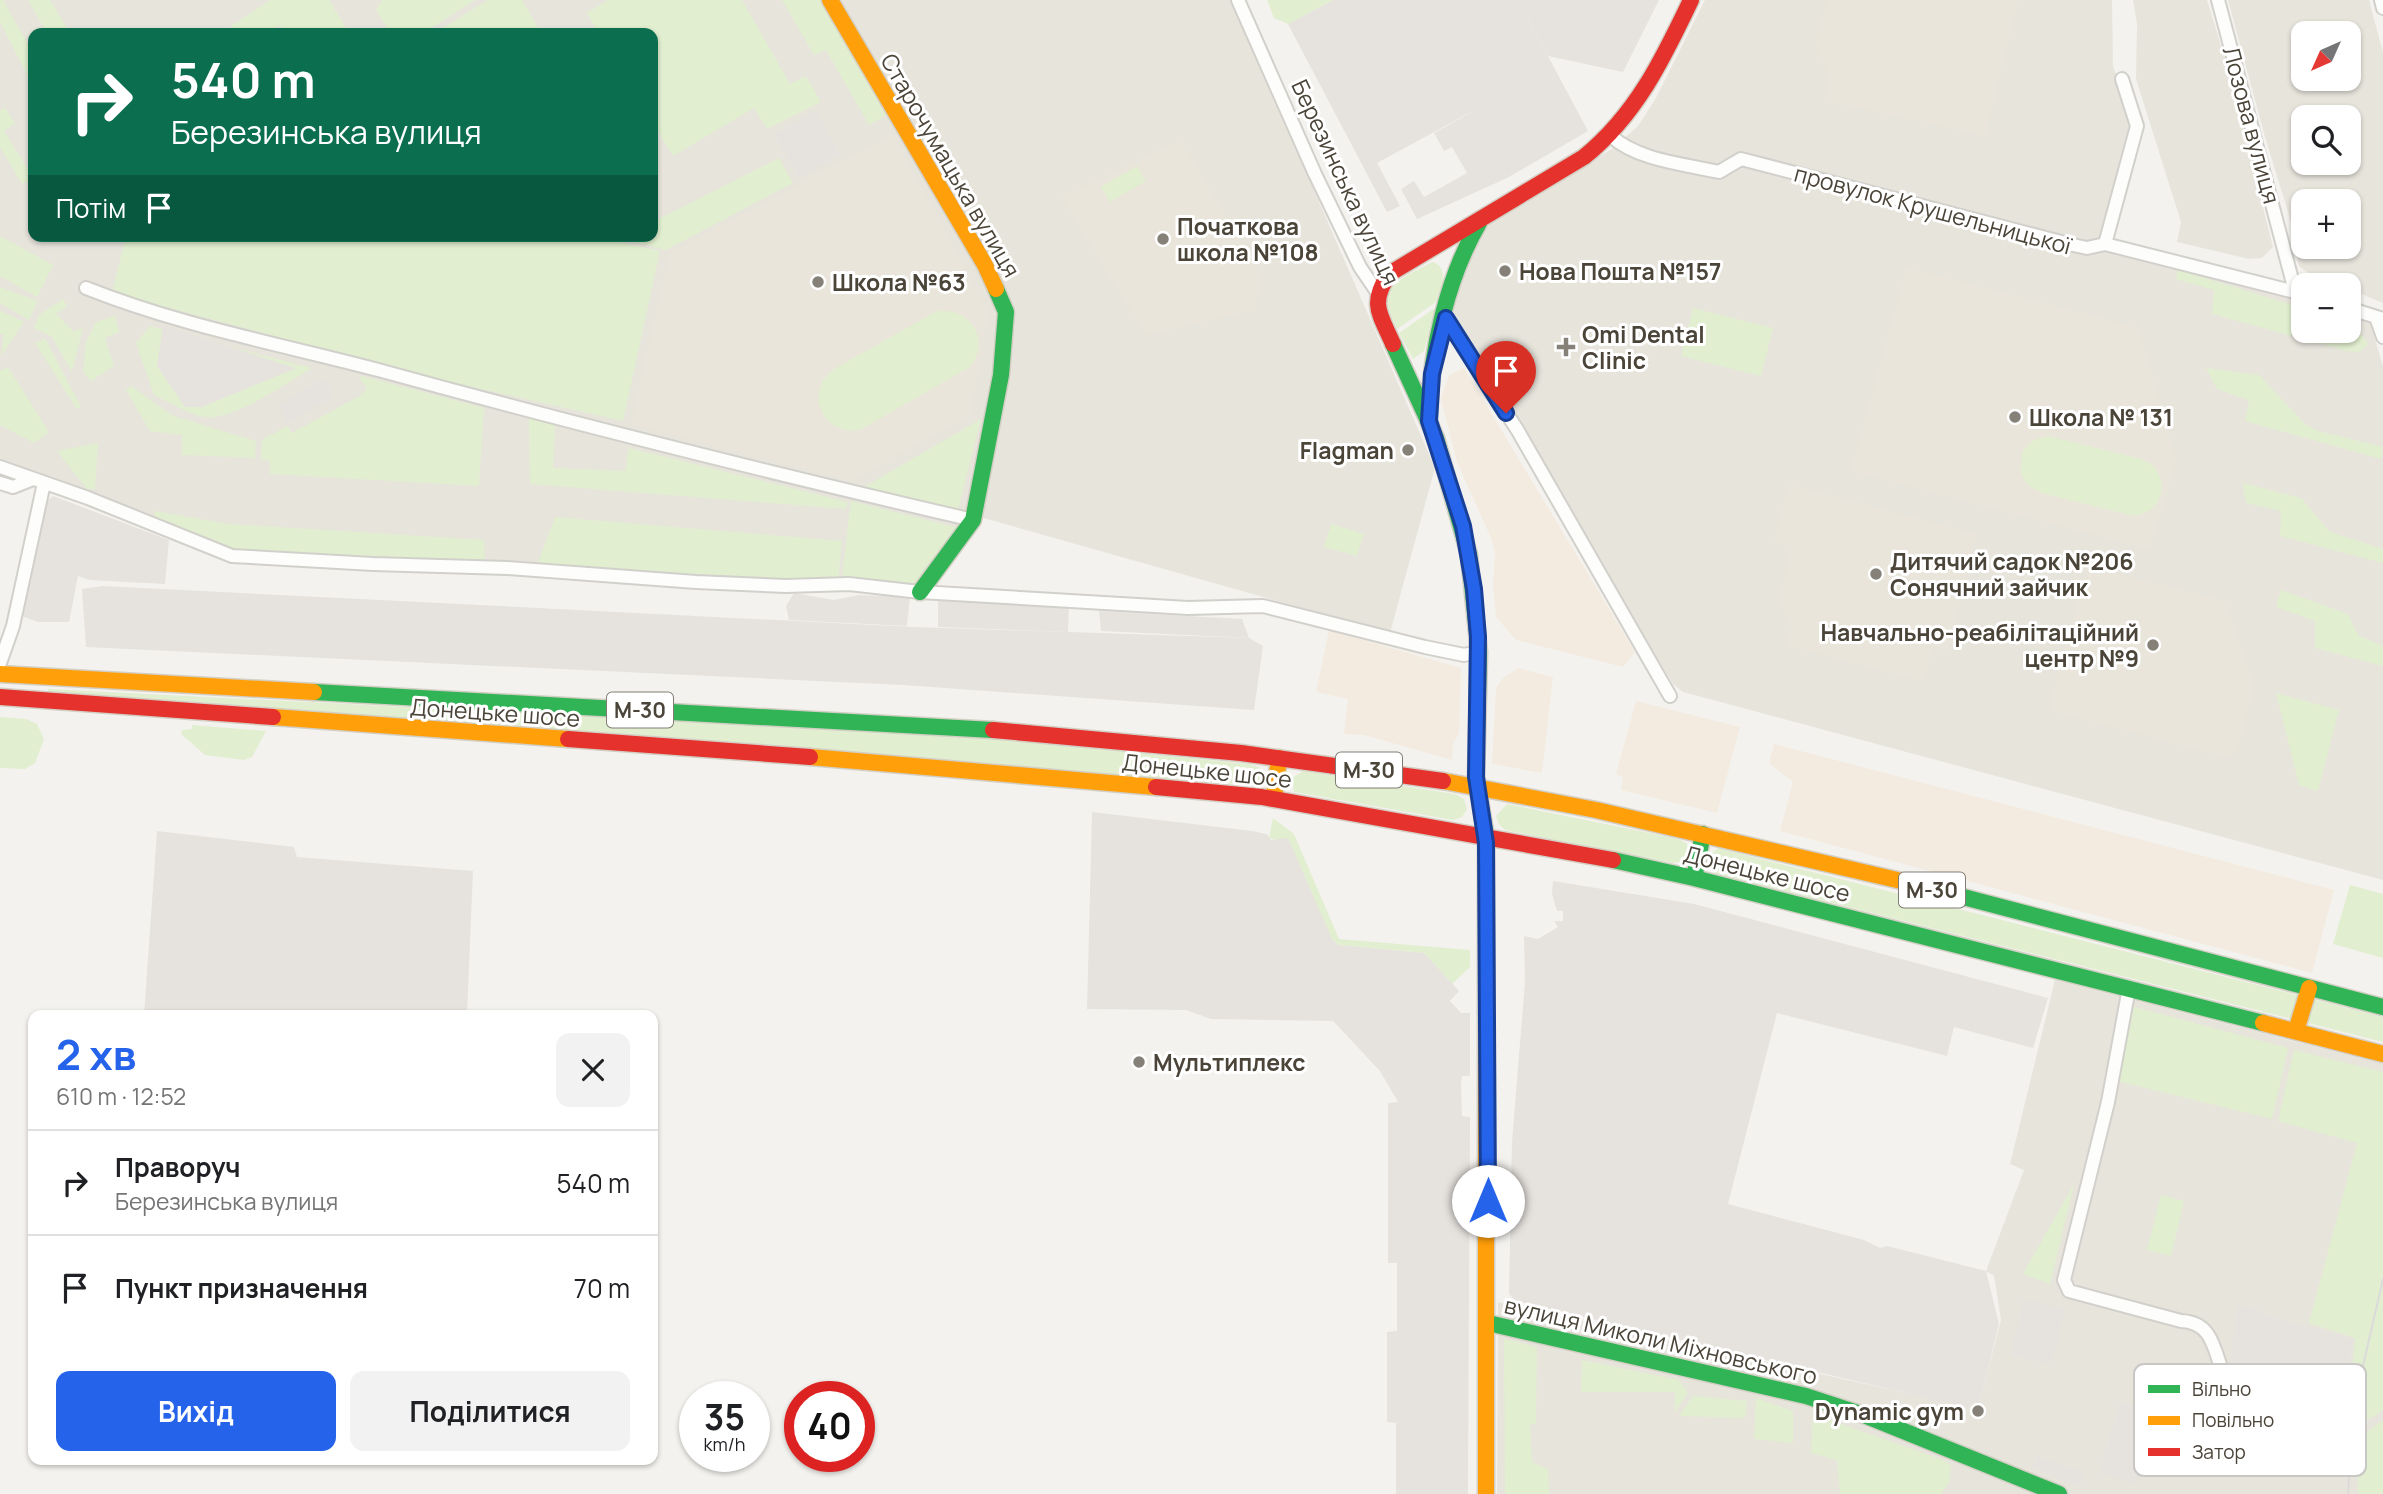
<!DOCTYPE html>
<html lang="uk">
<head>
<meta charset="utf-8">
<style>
  :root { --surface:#fff; --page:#f2f2f2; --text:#202124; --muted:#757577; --line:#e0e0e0; --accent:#2563eb }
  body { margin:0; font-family:Manrope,sans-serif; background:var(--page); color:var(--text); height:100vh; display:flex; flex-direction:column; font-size:26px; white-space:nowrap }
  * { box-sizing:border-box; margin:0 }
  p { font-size:23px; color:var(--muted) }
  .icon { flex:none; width:38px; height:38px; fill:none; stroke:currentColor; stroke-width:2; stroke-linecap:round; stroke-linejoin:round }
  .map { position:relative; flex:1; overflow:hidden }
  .panel { position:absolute; left:28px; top:1010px; width:630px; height:455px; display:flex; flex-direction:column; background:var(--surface); border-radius:14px; box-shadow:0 2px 5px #0004 }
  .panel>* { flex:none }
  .top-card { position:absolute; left:28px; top:28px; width:630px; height:214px; border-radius:14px; box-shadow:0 2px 5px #0004; background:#0b6e4f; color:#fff; overflow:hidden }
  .needle { width:46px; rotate:225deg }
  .fabs { position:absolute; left:2291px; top:21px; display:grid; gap:14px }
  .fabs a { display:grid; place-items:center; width:70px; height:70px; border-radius:14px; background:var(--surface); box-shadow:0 2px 5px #0004; font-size:35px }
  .speed { position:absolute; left:679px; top:1381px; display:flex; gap:14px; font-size:35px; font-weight:700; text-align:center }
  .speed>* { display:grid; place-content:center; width:91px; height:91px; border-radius:50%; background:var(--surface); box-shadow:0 2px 5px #0004; line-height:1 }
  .speed small { font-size:18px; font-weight:400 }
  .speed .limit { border:10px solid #d22; background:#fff; color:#111 }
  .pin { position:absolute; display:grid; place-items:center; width:60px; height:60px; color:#fff; margin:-72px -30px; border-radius:50% 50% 50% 0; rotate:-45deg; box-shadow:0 0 7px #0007 }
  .pin .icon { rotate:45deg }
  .me { position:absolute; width:77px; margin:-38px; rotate:0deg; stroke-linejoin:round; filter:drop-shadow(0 0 5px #0008) }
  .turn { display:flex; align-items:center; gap:24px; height:147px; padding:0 28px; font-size:32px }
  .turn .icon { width:91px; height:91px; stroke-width:2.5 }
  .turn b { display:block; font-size:49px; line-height:60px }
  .then { display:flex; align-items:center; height:66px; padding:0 28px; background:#0003; gap:14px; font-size:26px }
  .round { display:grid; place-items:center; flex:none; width:74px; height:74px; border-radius:14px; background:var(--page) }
  .headline { display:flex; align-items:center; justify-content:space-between; height:119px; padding:0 28px }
  h1 { font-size:42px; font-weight:700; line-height:52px; color:var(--accent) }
  .action { display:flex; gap:14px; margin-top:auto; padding:14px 28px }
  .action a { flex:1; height:80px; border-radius:14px; background:var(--accent); color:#fff; font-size:28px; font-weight:700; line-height:80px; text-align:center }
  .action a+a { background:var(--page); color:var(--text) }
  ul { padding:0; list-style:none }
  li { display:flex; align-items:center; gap:21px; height:105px; padding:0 28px; border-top:2px solid var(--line) }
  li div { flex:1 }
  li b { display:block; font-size:26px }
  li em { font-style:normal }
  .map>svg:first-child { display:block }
</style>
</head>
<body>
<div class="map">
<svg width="2383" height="1494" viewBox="0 0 2383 1494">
  <rect width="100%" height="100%" fill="#f4f2ee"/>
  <path fill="#e7e4dc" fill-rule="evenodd" d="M0,0H826L1002,309L998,357L967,525L917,588L231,552L0,462ZM33,33H653V236H33Z
    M837,0H1231L1435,468L1390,633L980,517L1007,295Z
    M1705,0H2112L2113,66L2132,119L2102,250L2303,299V331H2348L2349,315L2370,323L2383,366V880L1683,692L1673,684L1456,323L1453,310L1475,244L1490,224L1521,202L1612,149L1638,126L1656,98Z
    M2133,0H2207L2227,65L2273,247L2262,258L2249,259L2177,242L2181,222L2136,79L2137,24Z
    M2228,0H2369L2383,53V303L2349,289L2348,285H2339L2307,272L2299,266L2296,252L2299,248L2265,137ZM2348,33V79H2303V33ZM2348,117V163H2303V117ZM2348,201V247H2303V201Z
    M2055,980L2383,1064V1494H1497L1498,1302L1978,1409L2001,1320L1994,1276L1986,1271L2024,1170L2010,1164Z"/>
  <path fill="#f3ebdf" d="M1464,368L1635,652L1623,667L1516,640L1496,617L1493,586L1495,552L1491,538L1457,462L1441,399L1449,375Z
    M1329,630L1461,668L1459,733L1453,744L1452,760L1364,735L1344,734L1348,699L1316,692Z
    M1518,668L1553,677L1542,773L1492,764L1496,688L1502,679Z
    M1636,701L1740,727L1717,813L1621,790L1623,777L1616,774Z
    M1774,744L2334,890L2312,973L1780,831L1793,782L1769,763Z"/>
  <path fill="#e6e2de" d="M1333,0H1518L1588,131L1507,178L1471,112L1377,163L1400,206L1387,212L1288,24Z
    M324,378L334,396L288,423L278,405Z
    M103,586L913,627L1249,638L1263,646L1254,710L904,685L86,647L82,589Z
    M1553,881L1694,904L2048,998L2033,1048L1954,1027L1947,1056L1777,1013L1728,1204L1864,1240L1880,1248L1887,1246L1986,1271L1999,1324L1978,1410L1516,1301L1509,1294L1512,1142L1525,982L1524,936L1538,939L1558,927L1554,921H1563V911H1557L1552,894Z
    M2023,1299L2066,1309L2051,1364L2011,1355Z"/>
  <path fill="#eae5da" d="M1827,0H2018L1985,135L1825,101L1831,78L1815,45Z
    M893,135L988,311L970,415L850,481L631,424L670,253Z
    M1180,140L1261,276L1254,310L1146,335L1062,197Z
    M1907,268L2139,328L2176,461L2149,549L1851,471Z
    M1789,485L1977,534L1947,650L1932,647L1924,681L1789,646L1791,624L1778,602L1792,546L1774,541Z
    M2096,569L2217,599L2226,605L2254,686L2237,751L2228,757L2053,711L2051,700L2087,570Z"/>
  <path fill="#e1eecf" d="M0,0H3L33,53V86L0,22Z
    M28,0H50L70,33H47Z
    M270,0H329L349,33H286L280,25L266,33H236L231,26Z
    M382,0H475L423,33H390L376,10Z
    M488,0H522L541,33H502L500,30L494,33H435Z
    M608,0H742L790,84L806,76L821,102L767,129L754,108L673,156L653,123V33H599L587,13Z
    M782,0H821L886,115L869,125L826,50L814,55Z
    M1267,0H1333L1288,24L1274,18Z
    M5,108L15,123L4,131L33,178L22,184L0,147V110Z
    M779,158L793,183L666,250L608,236H653V222Z
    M1137,166L1146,181L1110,202L1101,187Z
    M0,236L53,265L37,297L0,276Z
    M126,236H593L660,251L623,421L450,382L112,293Z
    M1433,262C1451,269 1440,287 1436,302L1397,329C1394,321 1388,311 1387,302C1384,283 1419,269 1433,262Z
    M2178,270L2303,308V331H2348L2349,322L2354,324L2368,344L2359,352L2348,351L2212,314L2214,290L2176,279Z
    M0,287L38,301L29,320L0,303Z
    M63,299L67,306L56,314L74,332L83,327L72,372L52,337L34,328L39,315Z
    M1435,308L1424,351L1413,359L1399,333Z
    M1693,308L1773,328L1761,376L1681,356Z
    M0,311L24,322L1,356L4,334H0Z
    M937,311C971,307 991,340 970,367L860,430C837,433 821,421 818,398L822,381L834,369Z
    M115,316L119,332L105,338L114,366L91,381L83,372L86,342L96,322Z
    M150,326L312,368C287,383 233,421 204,417C188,414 169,402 154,395L136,343Z
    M45,338L81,407L77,409L35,343Z
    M8,367L49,432L34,443L0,425V371Z
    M2206,368L2259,375L2305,424L2318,431L2383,447L2381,459L2245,421L2249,400L2217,389Z
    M358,375L484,408L479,486L270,474V461L261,459L262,440L287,426L292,433L361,395L367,389Z
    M131,386L173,416L256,441L255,458L182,455V435L150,431L126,390Z
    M529,417L555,425L553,468L625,471L629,448L848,502L846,509L530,484Z
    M981,419L958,510L864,487Z
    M2048,436L2141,459L2154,466L2161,479C2164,499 2154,513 2134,516L2041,493L2028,485L2020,472L2023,450L2034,440Z
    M98,443L95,489H87L57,451Z
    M2243,483L2301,498L2330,532L2383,549V563L2280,536L2281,511L2246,503Z
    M851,501L959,528L913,585L842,576Z
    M154,511L229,524L484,540L485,562L234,551L155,518Z
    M555,517L842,541L838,581L537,566Z
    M1331,524L1364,534L1357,556L1324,547Z
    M2281,590L2348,614L2358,635L2383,646V666L2315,648V621L2276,607Z
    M48,689L946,734L1249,764L1259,767L1265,776L1263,786L48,694Z
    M2276,693L2339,710L2318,791L2299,785Z
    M0,717L26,719L37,724L44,739L35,763L25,769L0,768Z
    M192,725L266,731L252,757L244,760L205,755L181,734L182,730L192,729Z
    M1303,771L1455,794L1464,799L1467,809L1462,817L1453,820L1294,792L1292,778Z
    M1507,804L1679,839L1687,844L1688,853L1683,861L1673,863L1505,830L1499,824L1496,816Z
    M1273,818L1294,834L1339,939L1470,950V967L1452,984L1424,953L1338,945L1332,939L1275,840L1269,838Z
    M1718,848L2383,1017V1042L1714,873L1709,864L1712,853Z
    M2350,885L2383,894V958L2333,944Z
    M2131,1006L2288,1048L2272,1119L2117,1081Z
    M2294,1050L2383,1072V1410L2347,1434L2355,1338L2309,1323L2357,1143L2278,1121Z
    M2074,1184L2050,1284L2023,1274Z
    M2161,1195L2184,1201L2171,1256L2147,1250Z
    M1504,1339L1537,1347L1536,1424H1530L1532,1462L1548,1469L1549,1494H1505Z
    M1582,1360L1679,1380L1688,1393L1675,1412V1392H1581Z
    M1693,1396L1747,1401L1745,1418L1679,1416Z
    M1756,1398L1793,1411V1443L1754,1439Z
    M1813,1414L1943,1460L1951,1465L1949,1482L1941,1494H1840L1837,1460L1811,1453Z
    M2383,1420V1494H2358V1439Z"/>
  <path fill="#e6e3df" d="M1518,0H1659L1623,72L1548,56Z
    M816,111L840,155L799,178L774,134Z
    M1472,112L1507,178L1417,219L1401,189L1414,181L1424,197L1467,173L1452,147L1444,151L1434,133Z
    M163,326L296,368L202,407H185L157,366Z
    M53,496L169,540L165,584L89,580L78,576L69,622H38L22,616L46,502Z
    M794,593L834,600L859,595L910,597L907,626L789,620L786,606Z
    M938,600L1069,603L1068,632L938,627Z
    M1099,611L1242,619L1249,638L1101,631Z
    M1092,812L1252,831L1267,834L1271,840L1288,838L1332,939L1338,945L1424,953L1459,991L1450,1001L1461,1013H1470V1076H1462L1461,1085L1462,1116L1470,1117L1468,1494H1396V1423L1387,1422V1332L1397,1331V1263H1388V1103L1398,1102L1380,1071L1333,1021L1211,1019L1186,1010L1087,1009Z
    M157,831L294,847L297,857L473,871L467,1015H144Z
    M2248,1305L2270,1317L2354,1339L2340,1412L2311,1408L2229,1379L2236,1307Z
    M2120,1402L2151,1412L2144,1478H2138L2137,1484L2099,1473Z
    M2036,1456L2084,1472L2080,1486L2032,1468Z"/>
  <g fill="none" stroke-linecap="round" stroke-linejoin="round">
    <g stroke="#d2d0cb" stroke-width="16">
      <path id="street" d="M1238,0L1315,174L1360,267L1377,292
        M2218,0L2295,291
        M2381,0L2383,8
        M1611,136C1637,160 1684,164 1719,172L1741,159L2073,245L2087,248L2105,244L2303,294
        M2105,244L2137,126L2122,79
        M86,288C181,326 284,345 382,371C578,425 775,474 973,520
        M2348,308L2383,319
        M2376,317L2383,337
        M1446,319L1518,431L1670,696
        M0,467L88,498L232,556L373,564L507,568L696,582L786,586L849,584L920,592L1188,608L1263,606L1425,647L1464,655L1479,652
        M0,483L13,487L33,479
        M0,663L13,626L44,483
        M2129,988L2108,1102L2064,1280L2069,1291L2181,1321C2214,1322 2214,1352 2225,1379L2231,1384"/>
    </g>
    <g stroke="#d3cfc5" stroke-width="19">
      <path id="fast" d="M1393,344L1436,438L1469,555L1479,652L1476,777L1486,837V1012
        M1429,413C1431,350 1447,278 1479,223
        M920,592L973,520L1001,375L1006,312L996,289
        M314,692L993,730
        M1613,860L1694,878L2263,1023
        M1694,878L1703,834
        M1910,883L2383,1007
        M1488,1323L1806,1396L1864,1415L2059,1494"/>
    </g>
    <g stroke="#d3cfc5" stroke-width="19">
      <path id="slow" d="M830,0L985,265L996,289
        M0,674L314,692
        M273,717L568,739
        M810,757L1156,787
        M1443,781L1596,810L1910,883
        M1274,799L1279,758
        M1486,1012V1494
        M2263,1023L2383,1054
        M2296,1031L2309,988"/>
    </g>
    <g stroke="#d3cfc5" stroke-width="19">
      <path id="jam" d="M1393,344C1380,314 1369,304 1389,274L1584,157C1636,115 1663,59 1691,0
        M0,697L273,717
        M993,730L1241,753L1443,781
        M568,739L810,757
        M1156,787L1262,797L1613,860"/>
    </g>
    <use href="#street" stroke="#fdfdfc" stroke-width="12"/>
    <use href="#fast" stroke="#30b455" stroke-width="16"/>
    <use href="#slow" stroke="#ff9f0a" stroke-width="16"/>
    <use href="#jam" stroke="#e5322d" stroke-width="16"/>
    <path stroke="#dbdbda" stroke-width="2" d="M2348,1494L2354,1405L2383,1279"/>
  </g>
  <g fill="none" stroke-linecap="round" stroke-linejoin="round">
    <g stroke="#184099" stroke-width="18">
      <path id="route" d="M1488,1201L1486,843L1476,777L1478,637L1474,589L1463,526L1429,421L1432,374L1446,318L1506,413"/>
    </g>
    <use href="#route" stroke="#2563eb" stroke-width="12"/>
  </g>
  <g fill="#868178" stroke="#fff" stroke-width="2.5">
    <circle cx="1163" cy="239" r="7"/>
    <circle cx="1505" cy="271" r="7"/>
    <circle cx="818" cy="282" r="7"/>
    <path d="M1562.5 336.5h7v7h7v7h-7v7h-7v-7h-7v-7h7z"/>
    <circle cx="2015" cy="417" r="7"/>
    <circle cx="1408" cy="450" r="7"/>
    <circle cx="1876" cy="574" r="7"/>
    <circle cx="2153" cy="645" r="7"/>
    <circle cx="1139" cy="1062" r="7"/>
    <circle cx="1978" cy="1411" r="7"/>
  </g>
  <g text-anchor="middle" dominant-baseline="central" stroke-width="6" stroke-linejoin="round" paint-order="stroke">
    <g fill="#fff" stroke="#817c74" stroke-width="2">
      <rect x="607" y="692.5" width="66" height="35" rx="5"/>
      <rect x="1336" y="752.5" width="66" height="35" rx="5"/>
      <rect x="1899" y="872.5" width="66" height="35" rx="5"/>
    </g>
    <g font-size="21" font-weight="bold" fill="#4b4439">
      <text x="640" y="710">М-30</text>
      <text x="1369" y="770">М-30</text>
      <text x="1932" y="890">М-30</text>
    </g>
    <g font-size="23" fill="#4b4439" stroke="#fff">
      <text transform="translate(2252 125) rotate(75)">Лозова вулиця</text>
      <text transform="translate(951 165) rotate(60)">Старочумацька вулиця</text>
      <text transform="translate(1346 182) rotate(65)">Березинська вулиця</text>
      <text transform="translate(1933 209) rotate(15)">провулок Крушельницької</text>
      <text transform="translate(495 712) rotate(4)">Донецьке шосе</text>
      <text transform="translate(1207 770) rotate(6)">Донецьке шосе</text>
      <text transform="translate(1767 873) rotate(14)">Донецьке шосе</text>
      <text transform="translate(1661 1340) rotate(13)">вулиця Миколи Міхновського</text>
    </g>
    <g font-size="23" font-weight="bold" fill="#4b4439" stroke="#fff" text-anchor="start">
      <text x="1177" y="226">Початкова<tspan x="1177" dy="26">школа №108</tspan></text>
      <text x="1519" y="271">Нова Пошта №157</text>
      <text x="832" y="282">Школа №63</text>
      <text x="1582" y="334">Omi Dental<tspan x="1582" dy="26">Clinic</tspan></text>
      <text x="2029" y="417">Школа № 131</text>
      <text x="1394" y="450" text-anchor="end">Flagman</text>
      <text x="1890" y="561">Дитячий садок №206<tspan x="1890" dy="26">Сонячний зайчик</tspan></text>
      <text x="2139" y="632" text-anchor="end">Навчально-реабілітаційний<tspan x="2139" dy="26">центр №9</tspan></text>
      <text x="1153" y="1062">Мультиплекс</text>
      <text x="1964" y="1411" text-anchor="end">Dynamic gym</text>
    </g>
  </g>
  <rect x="2134" y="1364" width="232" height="112" rx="10" fill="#fff" stroke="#c9c7c4" stroke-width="2"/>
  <rect x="2148" y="1385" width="32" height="8" fill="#30b455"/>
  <rect x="2148" y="1416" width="32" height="9" fill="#ff9f0a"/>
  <rect x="2148" y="1448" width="32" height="8" fill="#e5322d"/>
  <g font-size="19" fill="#4b4439">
    <text x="2192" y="1396">Вільно</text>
    <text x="2192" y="1427">Повільно</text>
    <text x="2192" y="1459">Затор</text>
  </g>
</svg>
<div class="fabs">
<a><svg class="needle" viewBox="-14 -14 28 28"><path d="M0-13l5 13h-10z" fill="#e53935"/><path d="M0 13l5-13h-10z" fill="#757577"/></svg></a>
<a><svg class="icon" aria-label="search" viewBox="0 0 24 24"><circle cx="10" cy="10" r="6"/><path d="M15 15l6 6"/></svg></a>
<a>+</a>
<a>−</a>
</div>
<div class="speed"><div>35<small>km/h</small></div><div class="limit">40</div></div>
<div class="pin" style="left:1506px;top:413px;background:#d93025"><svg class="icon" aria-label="arrive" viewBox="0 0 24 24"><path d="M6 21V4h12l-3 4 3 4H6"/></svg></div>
<svg class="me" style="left:1488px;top:1201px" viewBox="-20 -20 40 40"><circle r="19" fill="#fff"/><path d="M0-13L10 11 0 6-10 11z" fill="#2563eb"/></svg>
<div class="top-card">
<div class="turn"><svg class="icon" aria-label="right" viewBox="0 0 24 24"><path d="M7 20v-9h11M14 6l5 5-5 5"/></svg><div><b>540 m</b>Березинська вулиця</div></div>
<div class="then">Потім<svg class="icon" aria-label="arrive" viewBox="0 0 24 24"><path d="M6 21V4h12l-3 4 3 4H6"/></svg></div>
</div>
<section class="panel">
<div class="headline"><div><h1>2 хв</h1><p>610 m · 12:52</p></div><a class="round"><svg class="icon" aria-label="close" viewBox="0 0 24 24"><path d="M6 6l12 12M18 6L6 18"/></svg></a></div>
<ul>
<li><svg class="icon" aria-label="right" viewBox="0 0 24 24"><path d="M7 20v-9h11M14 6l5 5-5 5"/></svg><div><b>Праворуч</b><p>Березинська вулиця</p></div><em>540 m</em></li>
<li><svg class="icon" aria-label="arrive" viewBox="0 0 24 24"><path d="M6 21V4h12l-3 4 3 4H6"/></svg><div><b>Пункт призначення</b></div><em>70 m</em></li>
</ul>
<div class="action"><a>Вихід</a><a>Поділитися</a></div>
</section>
</div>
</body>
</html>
